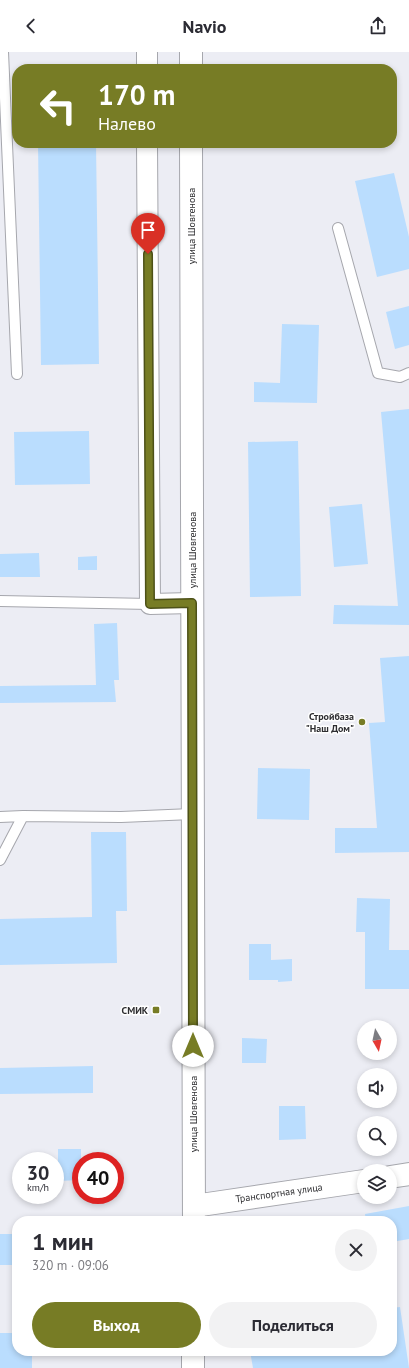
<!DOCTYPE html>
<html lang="ru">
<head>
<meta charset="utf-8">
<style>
  :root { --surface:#fff; --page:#f2f2f3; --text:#2b2b33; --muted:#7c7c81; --accent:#777c25 }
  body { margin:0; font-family:"PT Sans",sans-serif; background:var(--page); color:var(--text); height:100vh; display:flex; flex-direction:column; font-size:15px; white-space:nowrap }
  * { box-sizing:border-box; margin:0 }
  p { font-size:13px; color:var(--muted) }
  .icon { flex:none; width:22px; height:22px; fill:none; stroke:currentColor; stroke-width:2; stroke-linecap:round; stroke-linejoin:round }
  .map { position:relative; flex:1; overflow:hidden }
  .sheet { position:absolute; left:12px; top:1164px; width:385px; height:140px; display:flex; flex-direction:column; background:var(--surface); border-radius:16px; box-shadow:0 2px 6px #0003 }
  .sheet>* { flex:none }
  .guide { position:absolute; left:12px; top:12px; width:385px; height:84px; border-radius:16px; box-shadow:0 2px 6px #0003; background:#777c25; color:#fff; overflow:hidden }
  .needle { width:26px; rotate:171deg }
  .tools { position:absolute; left:357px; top:968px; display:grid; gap:8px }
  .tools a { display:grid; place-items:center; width:40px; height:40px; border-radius:50%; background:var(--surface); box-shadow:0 2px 6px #0003; font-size:20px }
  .speed { position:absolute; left:12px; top:1100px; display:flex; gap:8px; font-size:20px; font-weight:700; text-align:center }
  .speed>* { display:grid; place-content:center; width:52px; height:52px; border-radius:50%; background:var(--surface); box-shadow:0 2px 6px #0003; line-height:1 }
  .speed small { font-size:10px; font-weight:400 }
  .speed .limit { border:6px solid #d22; background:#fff; color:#111 }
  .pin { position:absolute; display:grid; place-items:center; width:34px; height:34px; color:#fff; margin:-41px -17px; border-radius:50% 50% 50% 0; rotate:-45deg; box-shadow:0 0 4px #0007 }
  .pin .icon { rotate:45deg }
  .me { position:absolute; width:44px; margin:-22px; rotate:0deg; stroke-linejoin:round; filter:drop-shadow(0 0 3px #0008) }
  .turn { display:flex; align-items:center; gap:14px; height:84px; padding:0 20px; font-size:18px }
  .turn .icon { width:52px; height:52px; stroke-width:2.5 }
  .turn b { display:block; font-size:28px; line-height:34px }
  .round { display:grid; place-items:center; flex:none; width:42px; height:42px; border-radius:21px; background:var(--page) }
  .overview { display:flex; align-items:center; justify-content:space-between; height:68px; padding:0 20px }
  h1 { font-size:24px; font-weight:600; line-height:30px }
  .cta { display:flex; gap:8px; margin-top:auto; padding:8px 20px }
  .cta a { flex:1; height:46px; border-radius:24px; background:var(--accent); color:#fff; font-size:16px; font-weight:600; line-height:46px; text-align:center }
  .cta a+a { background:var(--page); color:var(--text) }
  header { display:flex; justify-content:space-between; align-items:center; height:52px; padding:0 20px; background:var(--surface); font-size:18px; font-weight:600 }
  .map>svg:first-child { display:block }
</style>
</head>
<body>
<header><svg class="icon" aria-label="back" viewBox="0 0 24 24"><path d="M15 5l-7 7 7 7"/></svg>Navio<svg class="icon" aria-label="share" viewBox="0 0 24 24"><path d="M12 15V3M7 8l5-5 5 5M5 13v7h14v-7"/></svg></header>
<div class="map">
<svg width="409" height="1316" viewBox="0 0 409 1316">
  <rect width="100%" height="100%" fill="#ecedf4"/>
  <path fill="#baddfe" d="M38,91H96L99,312L41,313Z
    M394,121L409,185V217L377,225L355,129Z
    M409,254V293L395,297L386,260Z
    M282,272L319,273L317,351L254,350V330L280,331Z
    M409,357V573L333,572L334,553L398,554L381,360Z
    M89,379L90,432L15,433L14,380Z
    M298,389L301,544L250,545L248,390Z
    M362,452L368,512L334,515L329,455Z
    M39,501L40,525H0V502Z
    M97,504V518H78V505Z
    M117,571L119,628H114L116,650L0,651V634L96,633L94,572Z
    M409,604V800L335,801V776H377L369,671L385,670L380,606Z
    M258,716L310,717L309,768L257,767Z
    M91,780H126L127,859H116L117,911L0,913V867L92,865Z
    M357,846L390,847L389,898H409V937H365V880H356Z
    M249,892H271V908L292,907V929L278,930V928H249Z
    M242,986L267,987L266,1011H242Z
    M93,1014V1041L0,1042V1016Z
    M279,1054H305L306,1087L279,1088Z
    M58,1097H81V1128L58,1129Z
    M409,1154V1187L392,1190V1169H366L365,1162Z
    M0,1182H17V1213H0Z
    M400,1255L409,1316H253L250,1299H392V1256Z
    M0,1281H17V1299H32V1316H0Z"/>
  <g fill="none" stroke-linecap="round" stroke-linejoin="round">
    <g stroke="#a6a7ad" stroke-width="12">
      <path id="service" d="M3,0L17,322
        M338,176L378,321L400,325L409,321
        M0,549L150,552
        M0,765L23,764
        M0,808L23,764L121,765L192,762"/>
    </g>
    <g stroke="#a6a7ad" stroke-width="22">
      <path id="minor" d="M147,0V17
        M147,91L150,552L192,551"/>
    </g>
    <g stroke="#a6a7ad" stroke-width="24">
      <path id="tertiary" d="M191,0V17
        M191,91L194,1169
        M390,1125L409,1122
        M194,1154L364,1129
        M193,1316V1299"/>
    </g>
    <use href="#service" stroke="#fff" stroke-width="10"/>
    <use href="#minor" stroke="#fff" stroke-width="20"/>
    <use href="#tertiary" stroke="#fff" stroke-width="22"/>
  </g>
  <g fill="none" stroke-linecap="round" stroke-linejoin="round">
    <g stroke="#4d5118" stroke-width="10">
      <path id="route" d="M148,202L150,552L192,551L193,994"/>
    </g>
    <use href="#route" stroke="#777c25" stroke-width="7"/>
  </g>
  <g fill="#777c25" stroke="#fff" stroke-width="1.5">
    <circle cx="362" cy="670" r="4"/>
    <rect x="152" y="954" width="8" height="8" rx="2"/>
  </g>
  <g text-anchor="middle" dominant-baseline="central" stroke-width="3" stroke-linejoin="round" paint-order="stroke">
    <g font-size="10" fill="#2e2e31" stroke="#fff">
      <text transform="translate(191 174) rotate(-90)">улица Шовгенова</text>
      <text transform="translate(192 498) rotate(-90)">улица Шовгенова</text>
      <text transform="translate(193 1062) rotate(-90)">улица Шовгенова</text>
      <text transform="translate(279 1141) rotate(-8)">Транспортная улица</text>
    </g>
    <g font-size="10" font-weight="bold" fill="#2e2e31" stroke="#fff" text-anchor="end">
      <text x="354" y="664">Стройбаза<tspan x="354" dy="12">"Наш Дом"</tspan></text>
      <text x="148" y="958">СМИК</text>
    </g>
  </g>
</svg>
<div class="tools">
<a><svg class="needle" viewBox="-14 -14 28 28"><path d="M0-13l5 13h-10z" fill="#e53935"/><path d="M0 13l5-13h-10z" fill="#7c7c81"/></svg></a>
<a><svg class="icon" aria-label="sound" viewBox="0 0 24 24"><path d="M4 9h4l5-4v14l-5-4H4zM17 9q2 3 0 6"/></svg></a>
<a><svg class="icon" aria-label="search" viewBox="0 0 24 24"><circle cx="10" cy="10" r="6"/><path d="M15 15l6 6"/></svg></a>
<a><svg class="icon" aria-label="layers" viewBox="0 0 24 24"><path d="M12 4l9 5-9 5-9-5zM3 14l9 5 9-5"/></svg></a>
</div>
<div class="speed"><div>30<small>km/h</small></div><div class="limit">40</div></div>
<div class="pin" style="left:148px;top:202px;background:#d93025"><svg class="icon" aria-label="arrive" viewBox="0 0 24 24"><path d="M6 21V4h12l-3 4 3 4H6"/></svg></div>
<svg class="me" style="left:193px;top:994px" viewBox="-20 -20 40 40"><circle r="19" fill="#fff"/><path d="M0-13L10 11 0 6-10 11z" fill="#777c25"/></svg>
<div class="guide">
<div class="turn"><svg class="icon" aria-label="left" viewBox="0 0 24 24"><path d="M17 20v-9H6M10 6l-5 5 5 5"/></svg><div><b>170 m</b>Налево</div></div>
</div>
<section class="sheet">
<div class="overview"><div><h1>1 мин</h1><p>320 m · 09:06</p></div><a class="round"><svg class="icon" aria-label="close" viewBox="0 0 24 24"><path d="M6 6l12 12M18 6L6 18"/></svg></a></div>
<div class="cta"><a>Выход</a><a>Поделиться</a></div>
</section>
</div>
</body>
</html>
